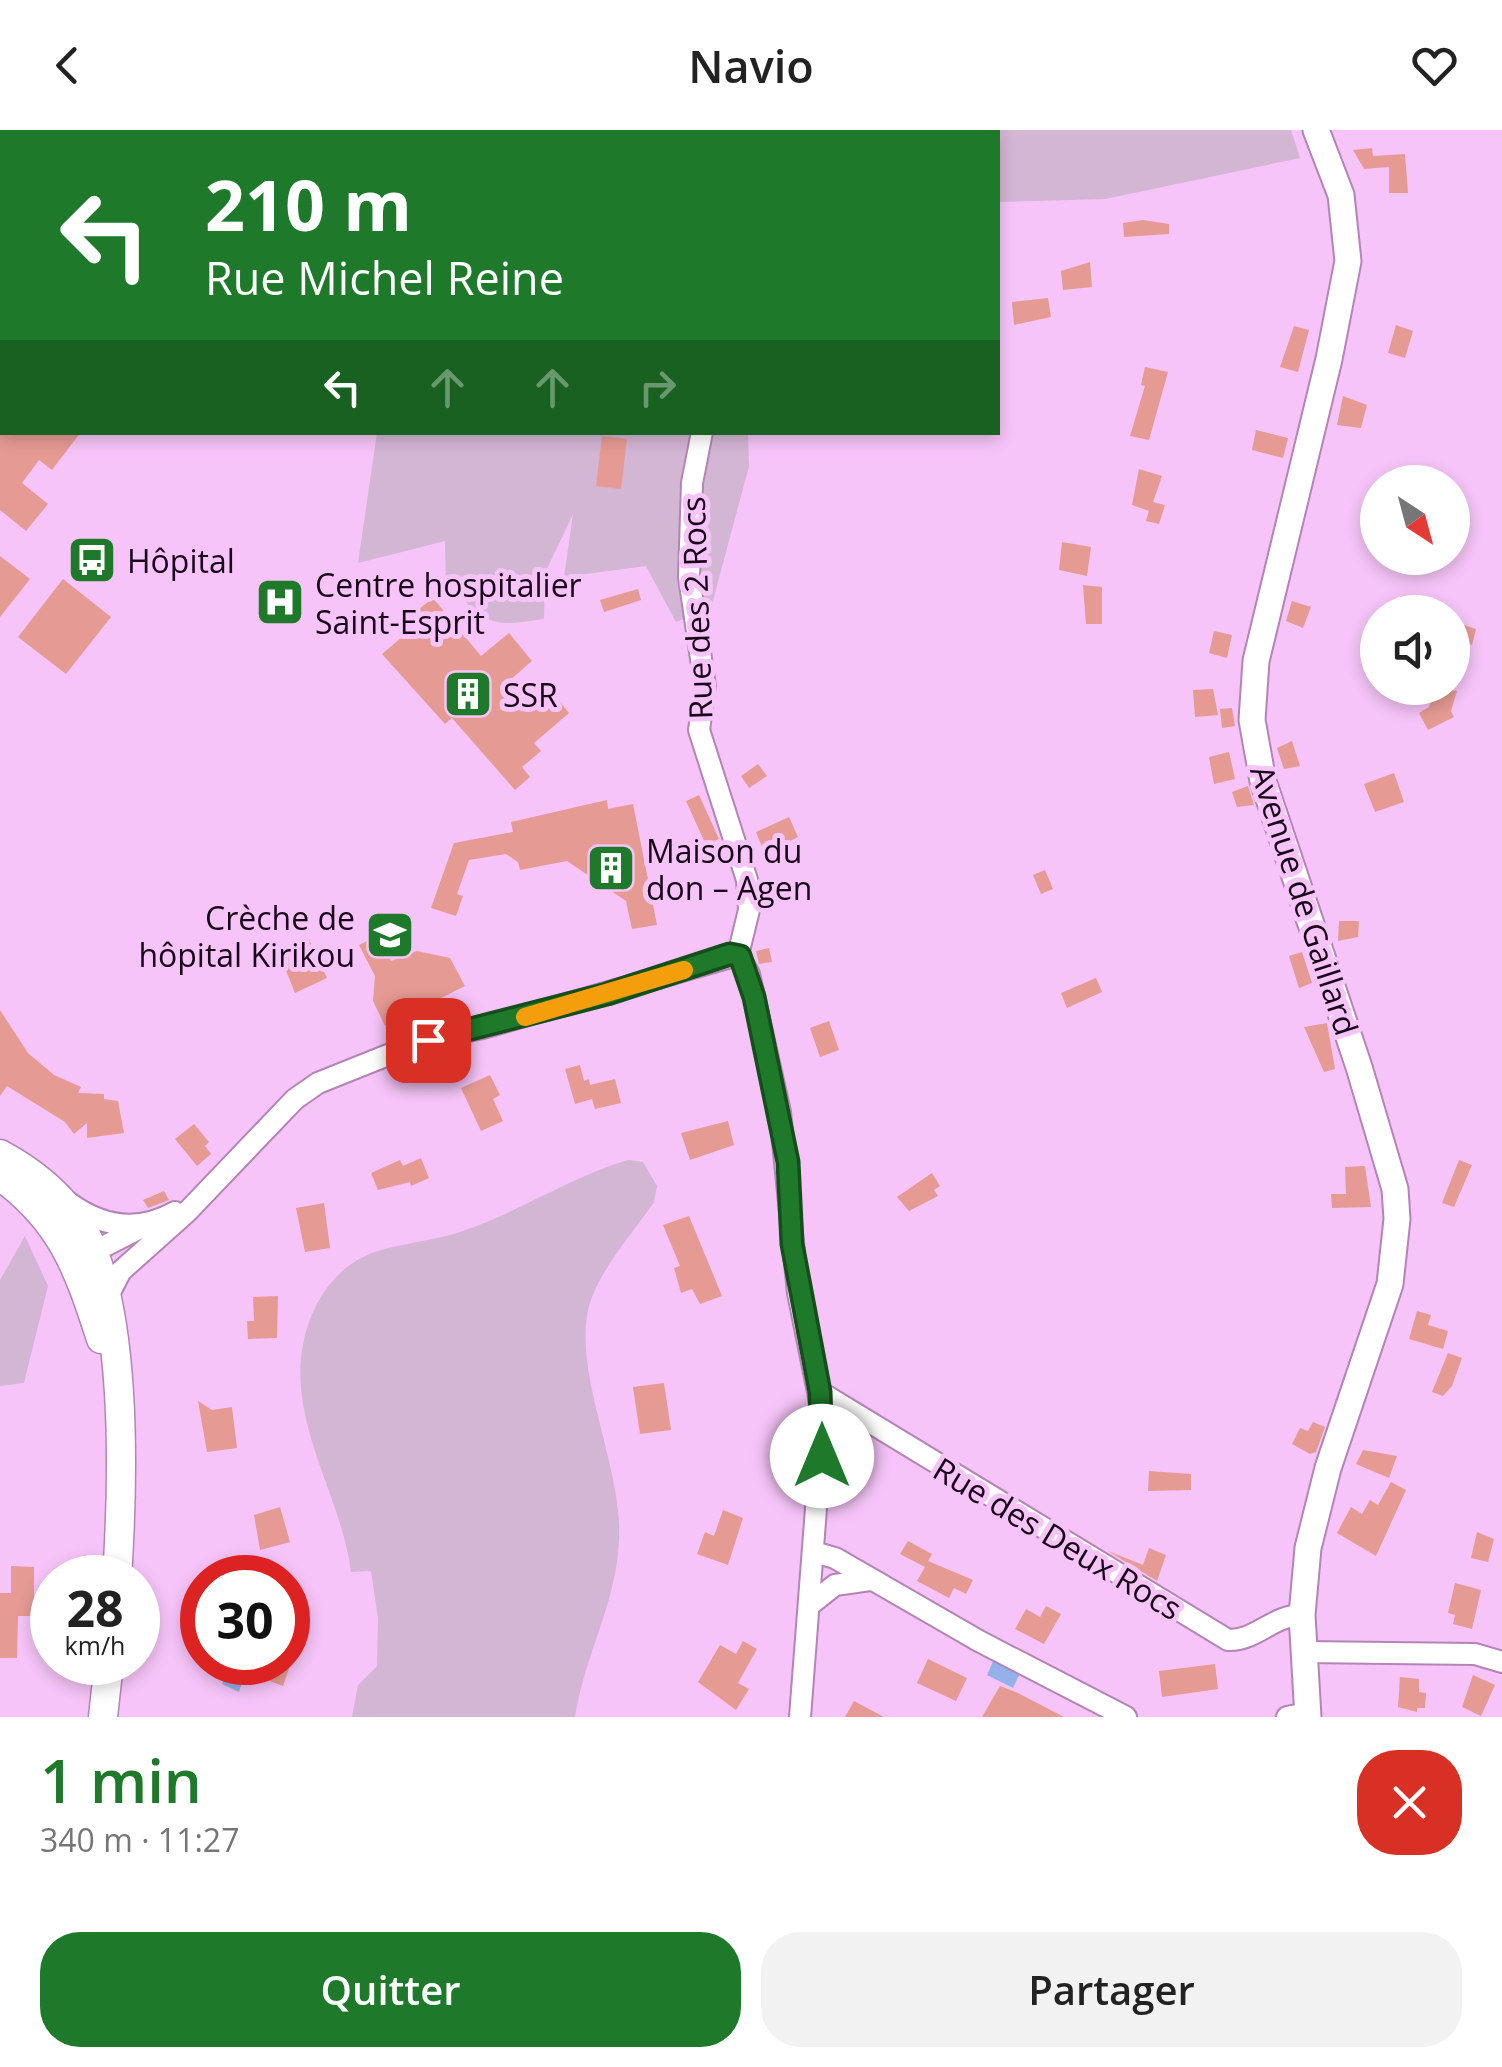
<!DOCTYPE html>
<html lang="fr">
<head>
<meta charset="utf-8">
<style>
  :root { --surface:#fff; --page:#f2f2f2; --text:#222; --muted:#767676; --accent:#1e7a2a }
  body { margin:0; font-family:"Open Sans",sans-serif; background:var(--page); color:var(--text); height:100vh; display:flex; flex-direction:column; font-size:38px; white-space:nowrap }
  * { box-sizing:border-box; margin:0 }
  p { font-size:32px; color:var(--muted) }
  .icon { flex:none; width:55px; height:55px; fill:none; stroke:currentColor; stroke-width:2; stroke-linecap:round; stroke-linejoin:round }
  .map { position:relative; height:1587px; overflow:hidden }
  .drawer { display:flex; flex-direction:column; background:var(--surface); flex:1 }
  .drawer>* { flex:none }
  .banner { position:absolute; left:0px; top:0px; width:1000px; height:305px; box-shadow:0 5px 15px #0003; background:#1e7a2a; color:#fff; overflow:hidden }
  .needle { width:65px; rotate:144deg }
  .controls { position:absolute; left:1360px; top:335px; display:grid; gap:20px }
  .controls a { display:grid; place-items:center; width:110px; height:110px; border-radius:50%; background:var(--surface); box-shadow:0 5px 15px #0003; font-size:50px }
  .speed { position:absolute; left:30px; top:1425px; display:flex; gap:20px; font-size:50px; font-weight:700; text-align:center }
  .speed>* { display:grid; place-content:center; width:130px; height:130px; border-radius:50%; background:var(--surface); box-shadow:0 5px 15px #0003; line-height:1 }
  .speed small { font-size:25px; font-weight:400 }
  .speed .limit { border:15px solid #d22; background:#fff; color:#111 }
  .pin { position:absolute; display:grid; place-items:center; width:85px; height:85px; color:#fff; margin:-42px; border-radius:20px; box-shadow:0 5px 15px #0006 }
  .me { position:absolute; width:110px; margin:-55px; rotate:0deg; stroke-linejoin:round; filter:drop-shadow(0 0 8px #0008) }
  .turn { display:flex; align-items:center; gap:35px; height:210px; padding:0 40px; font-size:45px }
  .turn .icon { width:130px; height:130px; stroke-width:2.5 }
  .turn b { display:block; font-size:70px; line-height:85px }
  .lanes { display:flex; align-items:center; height:95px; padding:0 40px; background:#0003; justify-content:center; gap:50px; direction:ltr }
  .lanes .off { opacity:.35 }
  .round { display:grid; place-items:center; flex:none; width:105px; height:105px; border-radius:40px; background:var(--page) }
  .head { display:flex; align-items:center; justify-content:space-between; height:170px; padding:0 40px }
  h1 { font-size:60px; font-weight:600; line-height:75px; color:var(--accent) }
  .primary-button { display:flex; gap:20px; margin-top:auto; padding:20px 40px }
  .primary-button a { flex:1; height:115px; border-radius:40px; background:var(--accent); color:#fff; font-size:40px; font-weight:600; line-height:115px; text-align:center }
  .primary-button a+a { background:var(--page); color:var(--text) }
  header { display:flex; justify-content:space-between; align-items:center; height:130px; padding:0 40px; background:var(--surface); font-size:45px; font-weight:600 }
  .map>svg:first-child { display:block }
</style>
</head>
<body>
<header><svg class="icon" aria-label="back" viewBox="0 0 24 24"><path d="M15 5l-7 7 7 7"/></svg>Navio<svg class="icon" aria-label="heart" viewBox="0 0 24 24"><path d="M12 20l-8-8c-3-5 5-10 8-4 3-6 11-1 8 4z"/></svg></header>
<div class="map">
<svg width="1502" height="1587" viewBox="0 0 1502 1587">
  <rect width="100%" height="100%" fill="#f6c4f8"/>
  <path fill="#d3b5d4" d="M258,0H723L724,2H256Z
    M879,0H1291L1300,28L1105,69L998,72V2Z
    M377,303H748L749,336L711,478L676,492L646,436L564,447L573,384L545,443L544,489C521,492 498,498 478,484C464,473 468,468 446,460L445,411L358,433Z
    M628,1030L643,1032L657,1056L654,1072C633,1103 599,1140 589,1176C572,1243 623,1337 619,1410C617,1472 584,1526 575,1587H352L358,1555L377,1536L378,1488L371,1441L351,1442C343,1378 306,1321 301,1257C296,1200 323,1134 385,1119C415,1111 444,1109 474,1097C527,1077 574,1046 628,1030Z
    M25,1106L48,1156L24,1253L0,1256V1150Z"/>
  <path fill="#95b1eb" d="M994,1529L1020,1543L1013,1558L987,1545Z
    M230,1532L248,1534L239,1562L222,1554Z"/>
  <path fill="#e59b94" d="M1372,18L1373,26L1405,24L1408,63H1389V37L1364,39L1353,20Z
    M1143,90L1169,94V104L1124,107L1123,93Z
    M1090,132L1092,157L1063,160L1061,141Z
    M1048,168L1051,187L1014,195L1012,172Z
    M1396,195L1413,201L1405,228L1388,223Z
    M1294,196L1309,200L1298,242L1280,237Z
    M1145,237L1168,242L1149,310L1130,306L1145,256L1141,255Z
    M1343,266L1367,275L1361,298L1337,295Z
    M1256,300L1288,308L1283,328L1252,320Z
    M0,302H81L52,340L39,330L22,353L48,374L26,401L0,380Z
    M602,306L627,309L621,359L596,356Z
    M1139,339L1162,346L1153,372L1165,375L1159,394L1146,391L1149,381L1132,375Z
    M1062,412L1091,417L1087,446L1059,440Z
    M0,426L30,449L0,487Z
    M63,449L111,487L66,544L18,507Z
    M1083,455L1102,457V494H1086Z
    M638,459L641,470L604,482L600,470Z
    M433,468L481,526L509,503L532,531L502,557L516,579L546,555L569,583L534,613L541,621L522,637L530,647L515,660L452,588L445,594L382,524L402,507L396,497Z
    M1292,471L1311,477L1303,498L1286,491Z
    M1452,491L1476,499L1472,515L1464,512L1455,540Z
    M1214,501L1232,505L1227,528L1209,523Z
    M1435,558L1457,561L1451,581L1454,587L1428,600L1419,583L1429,577Z
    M1213,559L1218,585L1195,587L1193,560Z
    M1232,578L1235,596L1222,598L1220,579Z
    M1292,611L1300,636L1284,639L1277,618Z
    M1229,622L1235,649L1214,654L1209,627Z
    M758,634L767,646L749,658L741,646Z
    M1394,643L1404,672L1375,682L1364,654Z
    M1248,656L1254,675L1237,677L1232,662Z
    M699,665L719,709L706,715L686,671Z
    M607,670L608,679L633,674L657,795L632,799L626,771L567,731L520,740L518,732L506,724L469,730L457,764L463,766L456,786L431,778L454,713L513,702L511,692Z
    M789,687L798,707L765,724L756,702Z
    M1045,740L1053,759L1041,764L1033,745Z
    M1339,791H1359L1358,807L1338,811Z
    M377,806L391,831L417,821L450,828L465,856L385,896L373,871L375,846L359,815Z
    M309,809L327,848L295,863L279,823Z
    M769,818L772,832L759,834L756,821Z
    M1302,822L1312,853L1299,858L1289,826Z
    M1096,848L1102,862L1067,878L1061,863Z
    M0,880L28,923L54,945L81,957L78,963L104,964V969L118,971L124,1003L87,1008V993L74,1004L65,992L7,956L0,966Z
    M829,891L839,920L820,927L810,898Z
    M1327,893L1335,939L1324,942L1304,897Z
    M580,935L584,951L589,949L590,955L615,949L621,973L595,979L592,969L575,974L565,939Z
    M490,945L500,965L493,969L503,991L481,1001L461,958Z
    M728,991L734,1015L690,1030L681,1003Z
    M194,994L209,1012L205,1016L211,1024L197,1036L175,1009Z
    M421,1028L429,1048L411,1056L410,1052L378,1060L371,1043L400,1030L403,1036Z
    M1459,1030L1472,1035L1454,1077L1442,1073Z
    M1365,1036L1371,1077L1332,1078L1331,1064H1346L1345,1037Z
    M932,1043L940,1056L934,1060L938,1066L909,1081L897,1067Z
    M164,1061L169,1070L148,1078L143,1070Z
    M324,1073L330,1118L305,1122L296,1078Z
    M689,1086L722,1166L700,1174L692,1159L681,1163L674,1138L680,1136L663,1095Z
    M278,1166L277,1208L248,1209L247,1191H254L253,1167Z
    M1417,1181L1431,1185L1428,1195L1448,1201L1443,1219L1409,1209Z
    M1448,1223L1462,1228L1452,1256L1443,1266L1432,1262Z
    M664,1253L671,1300L640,1304L633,1257Z
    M198,1271L212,1280L232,1277L237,1318L207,1322Z
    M1313,1292L1325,1297L1316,1322L1310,1324L1292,1314L1300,1298L1308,1301Z
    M1363,1320L1397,1326L1389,1348L1356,1334Z
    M1149,1341L1191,1344V1360L1148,1361Z
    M1391,1352L1406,1360L1376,1426L1337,1403L1351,1377L1362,1384L1370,1370L1378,1375Z
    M280,1377L290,1412L260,1420L254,1385Z
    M723,1380L743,1388L728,1435L697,1424L705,1402L714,1406Z
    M1477,1402L1494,1409L1488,1432L1471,1428Z
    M908,1411L932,1424L928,1431L973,1450L966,1464L954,1458L949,1468L917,1451L925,1437L900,1424Z
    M1149,1418L1166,1425L1157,1451L1108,1421L1143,1435Z
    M11,1436L34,1437V1486H18L17,1528H0V1463H11Z
    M1455,1453L1481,1460L1472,1499L1453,1494L1455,1485L1448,1483Z
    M1046,1476L1061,1484L1044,1514L1015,1499L1026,1479L1040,1487Z
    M288,1496L302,1501L283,1556L256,1546L260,1532H288Z
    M743,1511L757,1519L738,1553L749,1559L736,1580L698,1552L720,1515L736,1524Z
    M928,1529L967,1548L956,1571L917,1553Z
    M1215,1534L1218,1559L1162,1567L1159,1541Z
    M1473,1545L1495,1555L1481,1586L1462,1577Z
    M1400,1547L1419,1549V1562L1426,1563L1425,1578H1417V1582L1398,1577Z
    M1000,1556L1018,1563L1064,1587H982Z
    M854,1571L884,1587H845Z"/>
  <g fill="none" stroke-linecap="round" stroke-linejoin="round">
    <g stroke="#b384b5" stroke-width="24">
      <path id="minor" d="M692,0V2
        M702,302L692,353L689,447L705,556L699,600L747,750L749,780L738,825
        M738,825L749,844L780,982L798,1163L823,1287L800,1587
        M68,1072C102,1097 138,1103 175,1082
        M85,1133L95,1121L140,1098
        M108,1166L121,1141L187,1082L295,969L318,953L428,909L483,898L738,825
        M820,1262L1228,1510C1256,1511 1273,1485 1302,1485
        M814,1422L835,1428L979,1511L1126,1587
        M811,1474L835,1455L870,1450
        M1303,1522L1475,1524L1502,1532
        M1287,1587L1307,1583"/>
    </g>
    <g stroke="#b384b5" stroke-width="29">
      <path id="tertiary" d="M1308,1587L1302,1485L1308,1418L1328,1338L1390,1154L1397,1089L1395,1059L1359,937L1263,651L1252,590L1256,531L1329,229L1348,131L1341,65L1316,0"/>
    </g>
    <g stroke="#b384b5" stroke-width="31">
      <path id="secondary" d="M0,1024C28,1039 56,1061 75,1087C130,1162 123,1356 117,1448
        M0,1046C62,1091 78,1138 101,1209
        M103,1587L109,1532"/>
    </g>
    <use href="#minor" stroke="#fff" stroke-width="20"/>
    <use href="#tertiary" stroke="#fff" stroke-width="25"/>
    <use href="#secondary" stroke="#fff" stroke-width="28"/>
  </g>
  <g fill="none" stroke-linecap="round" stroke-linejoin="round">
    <g stroke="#144f1b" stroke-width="25">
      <path id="route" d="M428,910L607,864L730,824L740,826L754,867L788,1032L792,1114L820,1262L822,1326"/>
    </g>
    <use href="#route" stroke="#1e7a2a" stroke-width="18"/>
    <path stroke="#f59e0b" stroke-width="18" d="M525,887L684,840"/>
  </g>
  <defs>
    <g id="bus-square" transform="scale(2.5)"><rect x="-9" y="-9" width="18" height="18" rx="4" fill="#1e7a2a" stroke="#f6c4f8"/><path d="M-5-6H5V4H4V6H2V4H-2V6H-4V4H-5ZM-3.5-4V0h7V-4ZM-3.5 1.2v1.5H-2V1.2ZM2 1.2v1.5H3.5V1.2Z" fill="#fff"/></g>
    <g id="hospital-square" transform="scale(2.5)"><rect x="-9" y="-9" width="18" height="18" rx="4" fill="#1e7a2a" stroke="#f6c4f8"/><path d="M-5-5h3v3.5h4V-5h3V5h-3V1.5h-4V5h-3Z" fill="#fff"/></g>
    <g id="building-square" transform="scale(2.5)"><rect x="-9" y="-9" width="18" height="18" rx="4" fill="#1e7a2a" stroke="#f6c4f8"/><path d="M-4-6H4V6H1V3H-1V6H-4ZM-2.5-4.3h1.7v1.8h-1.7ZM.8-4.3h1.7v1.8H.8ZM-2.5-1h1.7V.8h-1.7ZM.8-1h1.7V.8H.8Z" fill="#fff"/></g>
    <g id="school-square" transform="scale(2.5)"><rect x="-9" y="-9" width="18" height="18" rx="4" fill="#1e7a2a" stroke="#f6c4f8"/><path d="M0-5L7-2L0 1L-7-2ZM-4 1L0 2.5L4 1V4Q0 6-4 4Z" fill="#fff"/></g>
  </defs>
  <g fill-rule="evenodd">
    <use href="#bus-square" x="92" y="430"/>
    <use href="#hospital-square" x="280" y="472"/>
    <use href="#building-square" x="468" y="564"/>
    <use href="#building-square" x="611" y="738"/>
    <use href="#school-square" x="390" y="805"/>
  </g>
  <g text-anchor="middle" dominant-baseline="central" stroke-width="10" stroke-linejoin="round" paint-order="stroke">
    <g font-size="32" fill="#19081a" stroke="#f6c4f8" text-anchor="start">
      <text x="127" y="430">Hôpital</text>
      <text x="315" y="454">Centre hospitalier<tspan x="315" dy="37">Saint-Esprit</tspan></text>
      <text x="503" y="564">SSR</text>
      <text x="646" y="720">Maison du<tspan x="646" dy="37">don – Agen</tspan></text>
      <text x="355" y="787" text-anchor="end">Crèche de<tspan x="355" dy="37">hôpital Kirikou</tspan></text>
    </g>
    <g font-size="32" fill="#19081a" stroke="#f6c4f8">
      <text transform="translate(696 478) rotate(-92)">Rue des 2 Rocs</text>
      <text transform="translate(1305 770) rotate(72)">Avenue de Gaillard</text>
      <text transform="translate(1058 1408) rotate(31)">Rue des Deux Rocs</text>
    </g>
  </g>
</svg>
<div class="controls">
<a><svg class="needle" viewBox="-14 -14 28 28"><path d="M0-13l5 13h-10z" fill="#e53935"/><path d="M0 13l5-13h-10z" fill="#767676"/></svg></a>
<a><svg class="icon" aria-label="sound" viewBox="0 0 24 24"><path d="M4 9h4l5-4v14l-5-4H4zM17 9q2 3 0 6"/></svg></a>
</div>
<div class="speed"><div>28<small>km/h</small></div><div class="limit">30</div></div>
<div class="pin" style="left:428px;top:910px;background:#d93025"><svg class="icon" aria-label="arrive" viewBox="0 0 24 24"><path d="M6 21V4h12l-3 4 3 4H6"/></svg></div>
<svg class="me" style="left:822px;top:1326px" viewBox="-20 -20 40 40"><circle r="19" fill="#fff"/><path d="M0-13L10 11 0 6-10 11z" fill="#1e7a2a"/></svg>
<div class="banner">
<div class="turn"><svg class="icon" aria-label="left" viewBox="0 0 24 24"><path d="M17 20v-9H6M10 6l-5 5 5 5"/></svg><div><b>210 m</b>Rue Michel Reine</div></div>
<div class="lanes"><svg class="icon" aria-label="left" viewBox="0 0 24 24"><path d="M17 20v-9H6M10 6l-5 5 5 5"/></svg><svg class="icon off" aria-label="ahead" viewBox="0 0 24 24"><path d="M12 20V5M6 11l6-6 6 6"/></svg><svg class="icon off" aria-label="ahead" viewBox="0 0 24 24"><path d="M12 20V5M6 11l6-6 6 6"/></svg><svg class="icon off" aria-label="right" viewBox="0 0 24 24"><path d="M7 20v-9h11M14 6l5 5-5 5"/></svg></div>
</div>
</div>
<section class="drawer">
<div class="head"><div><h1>1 min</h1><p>340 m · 11:27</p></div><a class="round" style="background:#d93025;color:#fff"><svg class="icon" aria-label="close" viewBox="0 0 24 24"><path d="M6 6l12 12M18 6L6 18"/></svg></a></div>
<div class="primary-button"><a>Quitter</a><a>Partager</a></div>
</section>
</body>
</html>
